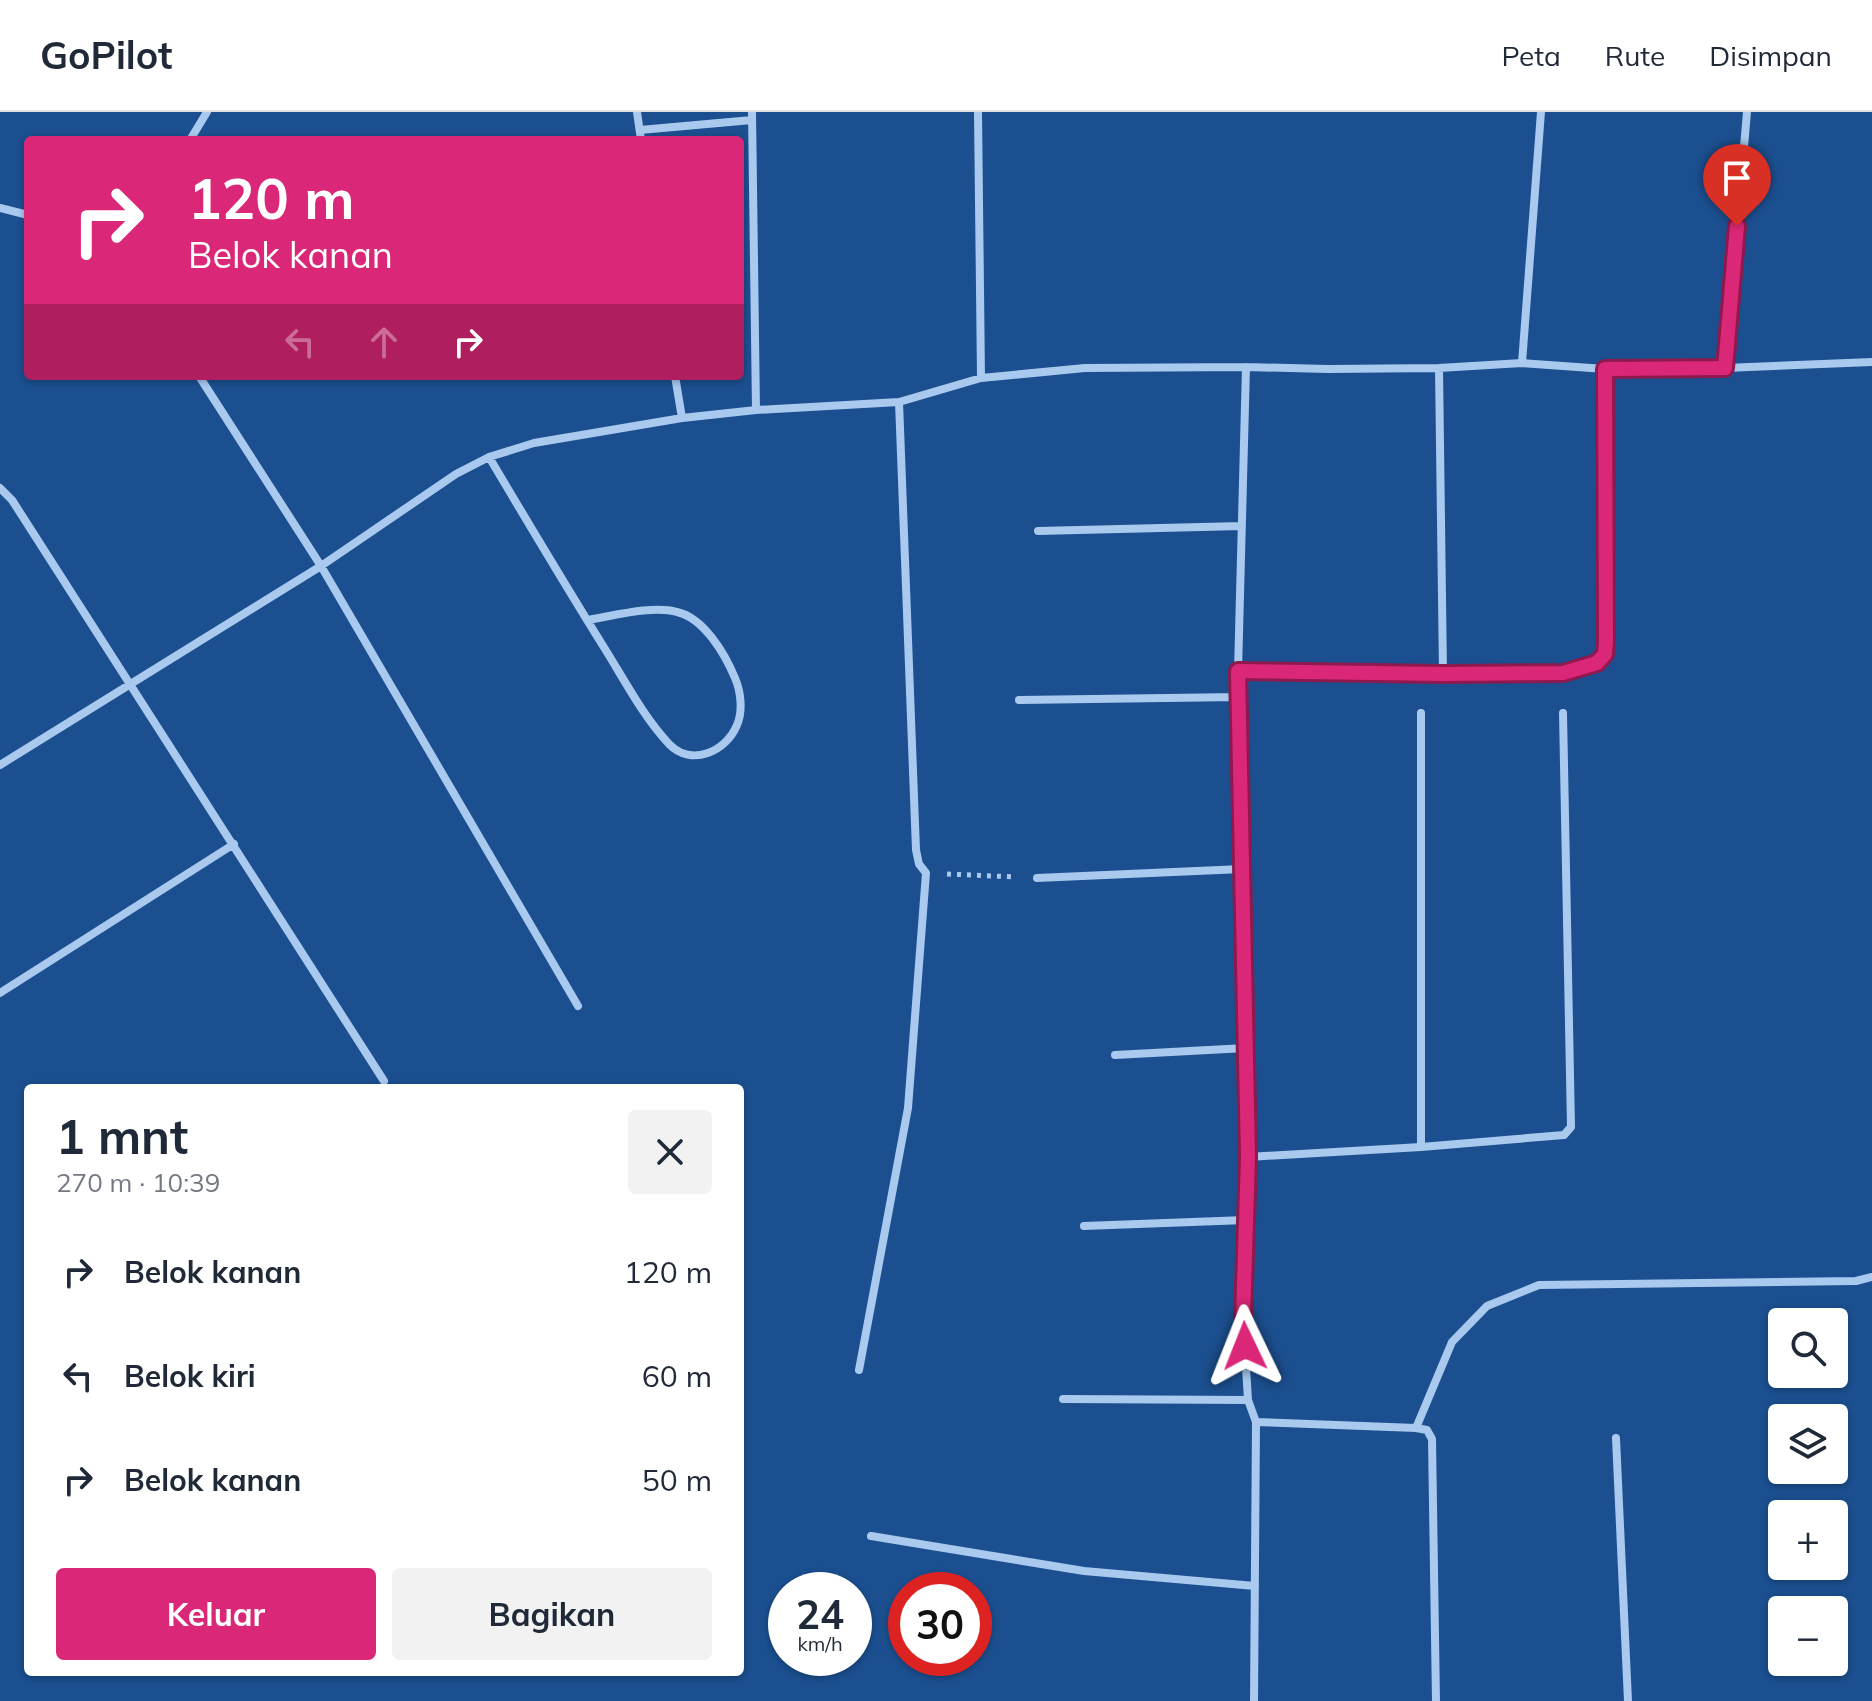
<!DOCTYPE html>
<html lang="id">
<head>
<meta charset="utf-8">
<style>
  :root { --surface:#fff; --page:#f2f2f3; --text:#1f2937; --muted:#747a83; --line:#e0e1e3; --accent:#db2777 }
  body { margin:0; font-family:Mulish,sans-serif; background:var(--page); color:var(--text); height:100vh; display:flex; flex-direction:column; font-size:30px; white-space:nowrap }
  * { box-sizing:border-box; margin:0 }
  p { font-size:26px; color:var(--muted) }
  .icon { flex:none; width:44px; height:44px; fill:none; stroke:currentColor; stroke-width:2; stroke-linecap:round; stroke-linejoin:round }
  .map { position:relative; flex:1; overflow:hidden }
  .details { position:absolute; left:24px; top:972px; width:720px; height:592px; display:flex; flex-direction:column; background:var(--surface); border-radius:8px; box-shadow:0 2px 6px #0004 }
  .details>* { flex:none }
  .hud { position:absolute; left:24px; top:24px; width:720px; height:244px; border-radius:8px; box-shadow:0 2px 6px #0004; background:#db2777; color:#fff; overflow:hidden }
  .fabs { position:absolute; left:1768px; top:1196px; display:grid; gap:16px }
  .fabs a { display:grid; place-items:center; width:80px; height:80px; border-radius:8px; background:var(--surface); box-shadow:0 2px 6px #0004; font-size:40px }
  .speed { position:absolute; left:768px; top:1460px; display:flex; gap:16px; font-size:40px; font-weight:700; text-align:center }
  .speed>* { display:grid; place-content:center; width:104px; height:104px; border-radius:50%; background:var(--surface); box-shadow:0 2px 6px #0004; line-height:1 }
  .speed small { font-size:20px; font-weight:400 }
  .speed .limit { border:12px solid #d22; background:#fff; color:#111 }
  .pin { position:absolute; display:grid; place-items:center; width:68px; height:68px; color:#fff; margin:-82px -34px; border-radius:50% 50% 50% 0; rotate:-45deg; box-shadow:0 0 8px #0007 }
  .pin .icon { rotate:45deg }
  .me { position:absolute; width:88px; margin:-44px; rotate:358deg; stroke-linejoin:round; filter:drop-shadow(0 0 6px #0008) }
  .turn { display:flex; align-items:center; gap:28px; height:168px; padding:0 32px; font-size:36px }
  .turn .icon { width:104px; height:104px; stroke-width:2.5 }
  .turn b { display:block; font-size:56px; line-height:68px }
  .lanes { display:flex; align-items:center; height:76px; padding:0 32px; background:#0003; justify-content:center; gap:40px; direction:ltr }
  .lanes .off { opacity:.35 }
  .round { display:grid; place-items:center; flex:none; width:84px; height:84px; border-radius:8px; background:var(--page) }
  .summary { display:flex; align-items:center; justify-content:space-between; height:136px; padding:0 32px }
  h1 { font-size:48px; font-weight:700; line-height:60px }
  .cta { display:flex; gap:16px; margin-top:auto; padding:16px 32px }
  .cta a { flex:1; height:92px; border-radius:8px; background:var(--accent); color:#fff; font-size:32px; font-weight:700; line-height:92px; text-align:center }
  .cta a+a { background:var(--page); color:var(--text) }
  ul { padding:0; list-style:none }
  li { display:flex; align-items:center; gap:24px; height:104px; padding:0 32px }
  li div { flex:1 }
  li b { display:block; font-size:30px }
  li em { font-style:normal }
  header { display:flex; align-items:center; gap:48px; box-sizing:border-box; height:112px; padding:0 40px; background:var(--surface); border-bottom:2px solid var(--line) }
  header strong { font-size:38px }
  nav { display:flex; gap:44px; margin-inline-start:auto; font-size:28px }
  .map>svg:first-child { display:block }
</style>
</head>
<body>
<header>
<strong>GoPilot</strong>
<nav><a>Peta</a><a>Rute</a><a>Disimpan</a></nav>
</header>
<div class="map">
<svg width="1872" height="1589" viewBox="0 0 1872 1589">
  <rect width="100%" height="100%" fill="#1b4f8f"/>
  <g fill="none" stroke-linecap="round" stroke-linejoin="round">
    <path stroke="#a9c9ee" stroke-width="5" stroke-dasharray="4 6" stroke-linecap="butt" d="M947,762L1016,765"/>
    <path stroke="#a9c9ee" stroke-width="8" d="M637,0L641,28
      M752,0L756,298
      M978,0L981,266
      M640,18L752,8
      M190,28L207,0
      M0,96L28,103
      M1522,251L1541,0
      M1246,255L1238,559L1248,1045L1243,1207L1248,1288L1256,1310L1254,1589
      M1439,256L1443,562
      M1725,256L1747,0
      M199,264L321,454L578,894
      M675,264L682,306
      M489,345C527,409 565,473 605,537C625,569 643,604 669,632C691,655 726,640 737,613C743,599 741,580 735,566C725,542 704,506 677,500C652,493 613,504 587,508
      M0,376L12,388L384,969
      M1038,419L1242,414
      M1238,559L1443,562L1563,561L1597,551L1605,542L1606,529L1605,257
      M1019,588L1239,585
      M0,653L321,454L456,362L489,345L534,331L682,306L756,298L899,290L981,266L1085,256L1246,255L1328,257L1439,256L1522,251L1605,257L1725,256L1872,250
      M1037,766L1242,757
      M0,881L234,732
      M1115,943L1246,936
      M1421,1035V601
      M1248,1045L1421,1035L1564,1023L1571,1015L1563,601
      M1084,1114L1246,1108
      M859,1258L908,996L926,761L919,752L916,738L899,290
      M1063,1287L1248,1288
      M1256,1310L1416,1316L1427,1318L1432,1327L1436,1589
      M1416,1316L1452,1230L1487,1194L1539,1173L1856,1169L1872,1165
      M1616,1326L1628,1589
      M871,1424L1084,1459L1255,1474"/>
  </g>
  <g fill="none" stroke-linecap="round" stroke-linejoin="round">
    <g stroke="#8e194d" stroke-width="20">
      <path id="route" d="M1245,1234L1243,1207L1248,1045L1238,559L1443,562L1563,561L1597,551L1605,542L1606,529L1605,257L1725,256L1737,114"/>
    </g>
    <use href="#route" stroke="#db2777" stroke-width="14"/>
  </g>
</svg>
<div class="fabs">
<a><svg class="icon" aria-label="search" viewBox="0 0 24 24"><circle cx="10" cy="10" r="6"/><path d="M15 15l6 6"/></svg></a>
<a><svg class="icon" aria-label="layers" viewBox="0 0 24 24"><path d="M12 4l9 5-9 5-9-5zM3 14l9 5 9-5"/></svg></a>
<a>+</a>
<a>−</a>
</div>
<div class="speed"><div>24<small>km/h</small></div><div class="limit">30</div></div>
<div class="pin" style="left:1737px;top:114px;background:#d93025"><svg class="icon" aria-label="arrive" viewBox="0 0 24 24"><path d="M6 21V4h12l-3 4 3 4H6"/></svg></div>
<svg class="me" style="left:1245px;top:1234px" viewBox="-20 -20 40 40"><path d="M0-17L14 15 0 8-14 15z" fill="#db2777" stroke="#fff" stroke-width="4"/></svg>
<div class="hud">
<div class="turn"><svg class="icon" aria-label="right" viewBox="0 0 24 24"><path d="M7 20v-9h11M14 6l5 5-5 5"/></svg><div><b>120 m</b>Belok kanan</div></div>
<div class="lanes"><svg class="icon off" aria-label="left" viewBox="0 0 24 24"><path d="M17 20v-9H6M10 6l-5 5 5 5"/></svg><svg class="icon off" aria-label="ahead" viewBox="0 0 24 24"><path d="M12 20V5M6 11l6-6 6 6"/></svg><svg class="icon" aria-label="right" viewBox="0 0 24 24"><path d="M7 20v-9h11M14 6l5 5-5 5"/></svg></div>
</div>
<section class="details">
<div class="summary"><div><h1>1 mnt</h1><p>270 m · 10:39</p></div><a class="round"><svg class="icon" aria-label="close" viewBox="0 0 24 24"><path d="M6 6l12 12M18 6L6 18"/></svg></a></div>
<ul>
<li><svg class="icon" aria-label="right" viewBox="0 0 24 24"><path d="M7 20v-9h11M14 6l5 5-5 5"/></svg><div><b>Belok kanan</b></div><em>120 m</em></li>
<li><svg class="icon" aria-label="left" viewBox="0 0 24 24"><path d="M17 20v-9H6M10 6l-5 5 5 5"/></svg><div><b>Belok kiri</b></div><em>60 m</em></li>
<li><svg class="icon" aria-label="right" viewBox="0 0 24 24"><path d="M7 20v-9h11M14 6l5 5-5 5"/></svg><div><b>Belok kanan</b></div><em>50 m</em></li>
</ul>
<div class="cta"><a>Keluar</a><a>Bagikan</a></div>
</section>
</div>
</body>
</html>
